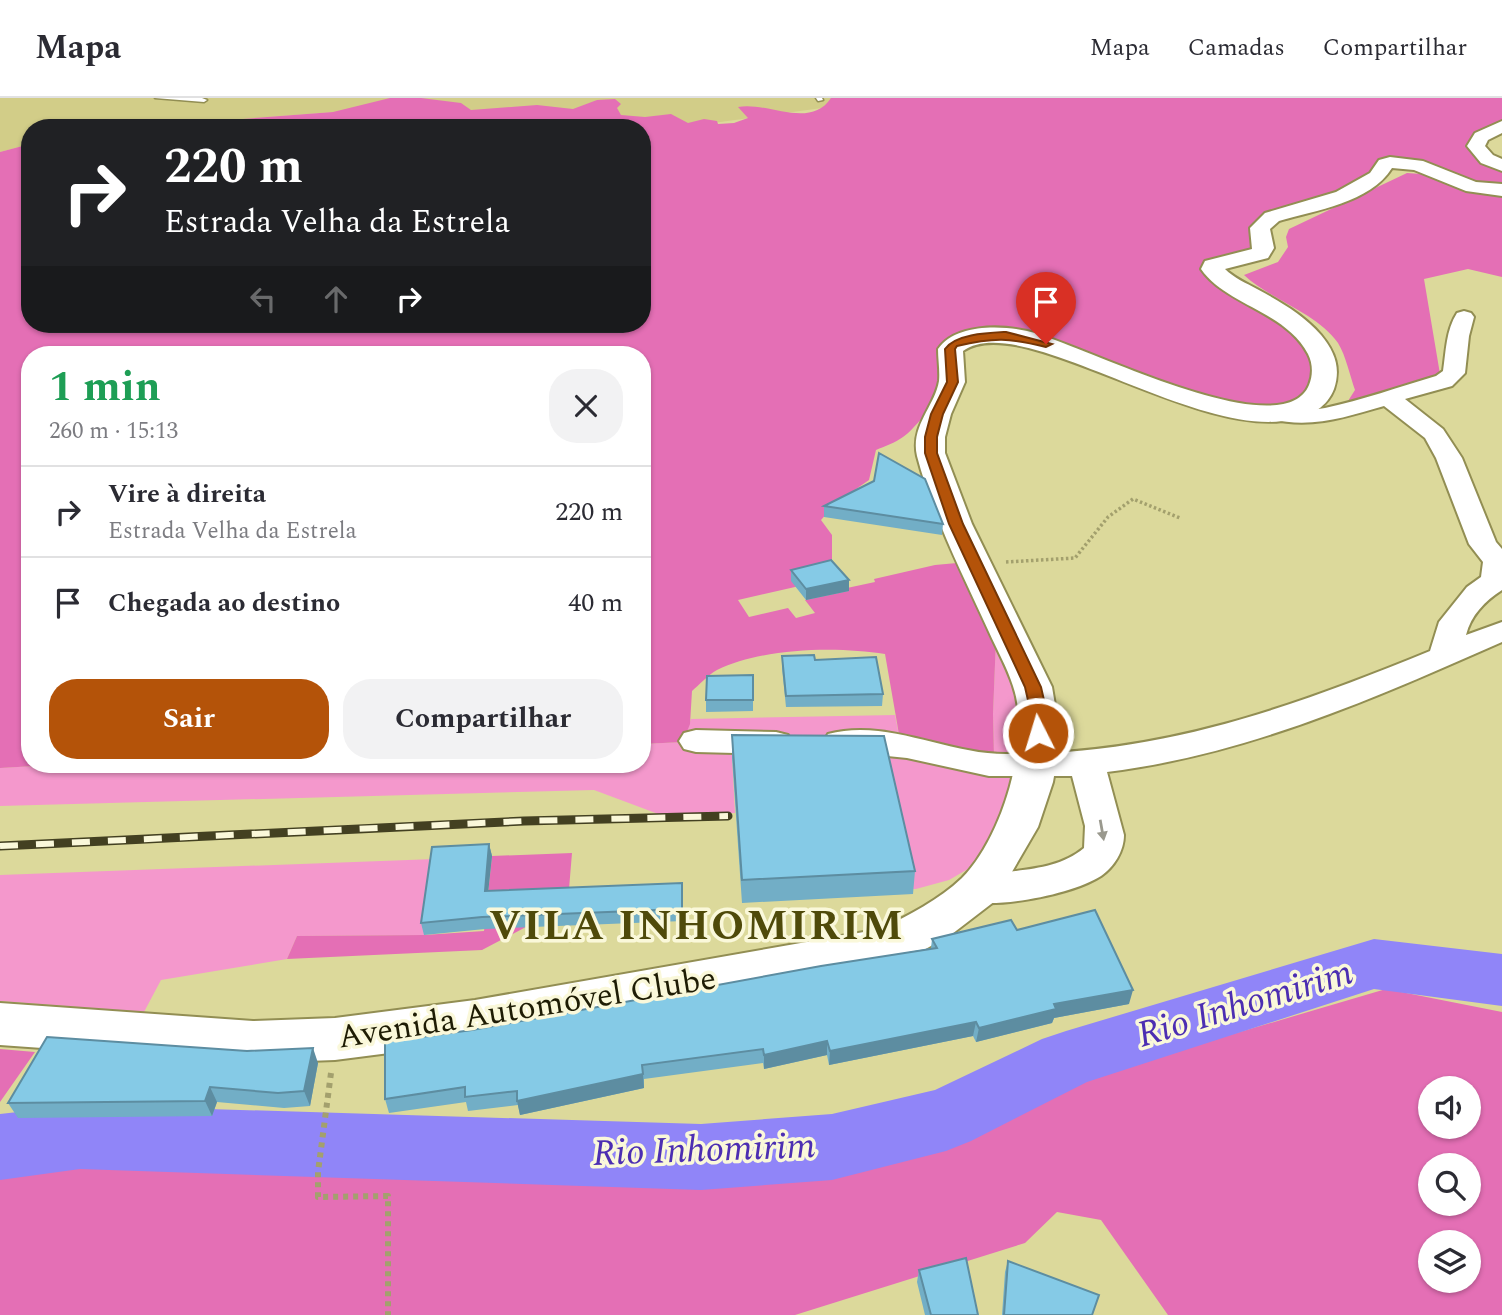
<!DOCTYPE html>
<html lang="pt">
<head>
<meta charset="utf-8">
<style>
  :root { --surface:#fff; --page:#f2f2f3; --text:#2b2b33; --muted:#7c7c81; --line:#e1e1e2; --accent:#b45309 }
  body { margin:0; font-family:Spectral,serif; background:var(--page); color:var(--text); height:100vh; display:flex; flex-direction:column; font-size:26px; white-space:nowrap }
  * { box-sizing:border-box; margin:0 }
  p { font-size:23px; color:var(--muted) }
  .icon { flex:none; width:38px; height:38px; fill:none; stroke:currentColor; stroke-width:2; stroke-linecap:round; stroke-linejoin:round }
  .map { position:relative; flex:1; overflow:hidden }
  .panel { position:absolute; left:21px; top:248px; width:630px; height:427px; display:flex; flex-direction:column; background:var(--surface); border-radius:28px; box-shadow:0 2px 5px #0004 }
  .panel>* { flex:none }
  .top-card { position:absolute; left:21px; top:21px; width:630px; height:214px; border-radius:28px; box-shadow:0 2px 5px #0004; background:#202124; color:#fff; overflow:hidden }
  .fabs { position:absolute; left:1418px; top:978px; display:grid; gap:14px }
  .fabs a { display:grid; place-items:center; width:63px; height:63px; border-radius:50%; background:var(--surface); box-shadow:0 2px 5px #0004; font-size:35px }
  .pin { position:absolute; display:grid; place-items:center; width:60px; height:60px; color:#fff; margin:-72px -30px; border-radius:50% 50% 50% 0; rotate:-45deg; box-shadow:0 0 7px #0007 }
  .pin .icon { rotate:45deg }
  .me { position:absolute; width:77px; margin:-38px; rotate:355deg; stroke-linejoin:round; filter:drop-shadow(0 0 5px #0008) }
  .turn { display:flex; align-items:center; gap:24px; height:147px; padding:0 28px; font-size:32px }
  .turn .icon { width:91px; height:91px; stroke-width:2.5 }
  .turn b { display:block; font-size:49px; line-height:60px }
  .lanes { display:flex; align-items:center; height:66px; padding:0 28px; background:#0003; justify-content:center; gap:35px; direction:ltr }
  .lanes .off { opacity:.35 }
  .round { display:grid; place-items:center; flex:none; width:74px; height:74px; border-radius:28px; background:var(--page) }
  .headline { display:flex; align-items:center; justify-content:space-between; height:119px; padding:0 28px }
  h1 { font-size:42px; font-weight:700; line-height:52px; color:#1e9e55 }
  .primary-button { display:flex; gap:14px; margin-top:auto; padding:14px 28px }
  .primary-button a { flex:1; height:80px; border-radius:28px; background:var(--accent); color:#fff; font-size:28px; font-weight:700; line-height:80px; text-align:center }
  .primary-button a+a { background:var(--page); color:var(--text) }
  ul { padding:0; list-style:none }
  li { display:flex; align-items:center; gap:21px; height:91px; padding:0 28px; border-top:2px solid var(--line) }
  li div { flex:1 }
  li b { display:block; font-size:26px }
  li em { font-style:normal }
  header { display:flex; align-items:center; gap:42px; box-sizing:border-box; height:98px; padding:0 35px; background:var(--surface); border-bottom:2px solid var(--line) }
  header strong { font-size:33px }
  nav { display:flex; gap:38px; margin-inline-start:auto; font-size:24px }
  .map>svg:first-child { display:block }
</style>
</head>
<body>
<header>
<strong>Mapa</strong>
<nav><a>Mapa</a><a>Camadas</a><a>Compartilhar</a></nav>
</header>
<div class="map">
<svg width="1502" height="1217" viewBox="0 0 1502 1217">
  <rect width="100%" height="100%" fill="#dcd99b"/>
  <path fill="#d2cd88" d="M0,0H833L829,9L706,26L333,14L125,30H30V46L0,54Z"/>
  <path fill="#f498cc" d="M996,541L1014,585L1026,644L1002,726L968,771L949,782L916,791H911L732,660L735,715L661,717L594,692L0,708V670L52,667H642V646L683,644L691,621L895,617L900,642L994,658L993,616Z
    M435,761L424,837L297,838L287,861L161,882L144,914L0,903V777Z"/>
  <path fill="#e46fb5" fill-rule="evenodd" d="M390,0H421L461,5L471,12L537,7L573,11L597,2L615,1L621,6L617,10L621,17L645,19L671,16L688,25L704,21L717,23L718,26L734,25L748,20L738,9C767,3 810,32 831,0H1502V29L1477,40L1502,73V87L1489,88L1395,63L1375,79L1262,123L1261,150L1216,166L1314,246L1315,298L1249,313L1048,245L962,242L934,313C920,318 915,331 903,339C895,345 885,348 876,352L869,382L836,405L821,422L832,437V473L795,489L738,502L749,519L788,510L796,520L815,515L805,502L848,493L847,490L875,484L874,481L935,467L957,465L996,541L993,616L994,659L900,642L885,556C835,548 763,550 717,572C708,577 699,587 692,593L690,626L683,644L642,646V257H30V667H52L0,670V54L30,46V226H642V30H125L333,14Z
    M1407,75L1421,76L1470,91L1502,93V179L1468,171L1424,181L1441,282L1341,314L1355,292C1350,278 1346,258 1338,245C1317,215 1271,202 1244,177L1278,164L1288,149L1286,139L1289,131Z
    M572,755L569,791L524,830L482,852L287,861L297,838L424,837L484,833L492,758Z
    M1386,891L1502,914V1217H1168L1101,1122L1057,1114L1025,1145L795,1217H0V1068L73,1056L705,1078L845,1067L955,1040L1005,1023L1077,982ZM1430,990H1468V1029H1430ZM1430,1068H1468V1106H1430ZM1430,1144H1468V1183H1430Z
    M0,951L35,954L0,1004Z"/>
  <g fill="none" stroke-linecap="round" stroke-linejoin="round">
    <path fill="#9085f8" fill-rule="evenodd" d="M1374,841L1502,856V908L1374,891L1087,984L971,1043L946,1053L832,1082L701,1092L80,1071L0,1082V1016L80,1007L701,1026L832,1016L935,992L1042,941L1066,933Z"/>
    <g stroke="#928e53" stroke-width="3">
      <path id="service" d="M155,0H202L207,2L204,4Z
        M816,0H822L823,2L818,3Z"/>
    </g>
    <g stroke="#928e53" stroke-width="4">
      <path id="minor" d="M1464,213L1471,215L1474,219L1469,238L1465,275L1452,288L1405,301L1443,331L1462,360L1496,444L1502,451V492C1485,503 1471,517 1466,537L1502,524V544C1375,600 1246,657 1107,674L1124,737C1124,753 1114,769 1101,778C1073,796 995,812 964,802L958,792L964,782C1004,769 1050,778 1084,750L1085,728L1072,678H989L907,660L828,652L823,644L828,636C887,620 946,656 1006,656C1159,657 1291,610 1430,553L1439,524L1467,489L1481,479L1483,464L1469,446L1436,360L1425,340L1384,308C1346,319 1311,331 1271,321L1267,316L1271,311C1288,307 1307,314 1325,310C1362,302 1399,289 1436,278L1443,273C1446,253 1446,232 1457,215Z
        M696,632L776,634L788,637L793,645L788,653L776,656L696,654L684,651L679,643L684,635Z"/>
    </g>
    <g stroke="#928e53" stroke-width="4">
      <path id="secondary" d="M1502,23V35L1488,42L1485,48L1493,57L1502,61V73L1481,65L1467,48L1475,35Z
        M1390,59L1423,63L1476,84L1502,86V98L1466,93L1414,72L1392,70C1370,105 1316,112 1279,123L1270,131L1274,150L1268,160L1225,171C1234,180 1246,185 1257,191C1279,203 1304,217 1321,237C1335,254 1341,270 1334,291C1327,309 1312,317 1294,321C1199,345 1021,211 963,253L965,284L951,316L945,339V355L972,426L1052,589L1056,613L1057,661L1053,684L1038,729L995,803L952,836L908,861L891,866L475,944L335,962L253,965L0,947V905L253,923L335,920L475,902L881,831C909,817 939,802 962,780C1002,740 1032,642 1013,588C1007,569 997,552 989,534C963,477 933,419 917,358C910,328 935,308 939,283C940,273 938,261 938,251C955,226 1000,227 1027,233C1076,243 1282,352 1309,287C1313,277 1313,266 1308,256C1285,213 1226,207 1201,171L1205,163L1252,151L1250,130L1265,115L1336,94L1370,75L1379,62Z"/>
    </g>
    <path stroke="#a3a06d" stroke-width="3.5" stroke-dasharray="2.5 2.5" stroke-linecap="butt" d="M1006,464L1075,460L1108,419L1133,401L1180,420"/>
    <path stroke="#a3a06d" stroke-width="6" stroke-dasharray="5 5" stroke-linecap="butt" d="M331,975L318,1074V1099L388,1098V1217"/>
    <use href="#service" fill="#fff" fill-rule="evenodd"/>
    <use href="#minor" fill="#fff" fill-rule="evenodd"/>
    <use href="#secondary" fill="#fff" fill-rule="evenodd"/>
    <g stroke="#434021" stroke-width="9">
      <path id="rail" d="M0,748L524,723L728,718"/>
    </g>
    <use href="#rail" stroke="#faf8da" stroke-width="6" stroke-dasharray="18" stroke-linecap="butt"/>
  </g>
  <path fill="#72aec6" d="M824,408L943,426L942,437L824,419Z
    M791,472L849,482V493L806,502L791,483Z
    M782,558L815,562L883,596L882,608L786,609L782,570Z
    M753,577V613L706,614V602Z
    M732,637L915,773L913,796L742,805L732,660Z
    M489,746L492,758L488,793L682,785L683,823L485,831L424,837L421,825Z
    M1017,832L1129,906L1054,920L1052,925L976,944L973,938L829,967L827,957L764,971L763,965L644,981V990L520,1017L518,1007L468,1013L466,1004L389,1015L385,1001L472,932L931,850L932,841Z
    M318,965L310,1008L284,1010L217,1004L212,1018L18,1020L8,1005Z
    M1008,1163L1092,1217H1002L1005,1174Z
    M919,1172L978,1217H925L917,1184Z"/>
  <path fill="#5d8da1" d="M849,482V493L806,502V491Z
    M489,746L492,758L487,805L485,793Z
    M1133,892L1129,906L1054,920L1052,925L976,944L979,930L1054,906Z
    M976,924L973,938L829,967L830,953Z
    M827,943V957L764,971V957Z
    M313,950L318,965L310,1008L304,993Z
    M643,976L644,990L520,1017L517,1003Z
    M210,989L217,1004L212,1018L205,1003Z"/>
  <path fill="#85cae6" stroke="#5d8da1" stroke-width="2" d="M879,355L925,381L943,426L824,408L874,383Z
    M831,462L849,482L806,491L791,472Z
    M814,557L815,562L876,559L883,596L786,598L782,558Z
    M753,577V602H706L707,578Z
    M732,637L884,638L915,773L742,782Z
    M489,746L485,793L682,785V811L482,819L421,825L432,749Z
    M1095,812L1133,892L1054,906L1056,911L979,930L976,924L830,953L827,943L764,957L763,951L642,967L643,976L517,1003V993L465,999V989L385,1001V944L472,932L821,868L937,850L932,841L1011,822L1017,832Z
    M47,939L247,953L313,950L304,993L278,995L210,989L205,1003L8,1005Z
    M966,1160L978,1217H931L919,1172Z
    M1008,1163L1099,1197L1092,1217H1004Z"/>
  <defs><path id="oneway-solid" d="M-6-.8H1V-3.2L6.5 0L1 3.2V.8H-6Z" transform="scale(1.75)"/></defs>
  <use fill="#9a998e" href="#oneway-solid" transform="translate(1102 732) rotate(80)"/>
  <path fill="#b45309" stroke="#753606" stroke-width="2" d="M1006,234L1052,246L1046,249C1009,240 995,239 957,248L955,251L958,284L943,316L937,339V355L963,426L1041,589L1046,611V635L1038,640L1030,635V611L1025,589L949,426L925,355V339L931,316L947,284L945,251C956,236 987,235 1006,234Z"/>
  <g text-anchor="middle" dominant-baseline="central" stroke-width="7" stroke-linejoin="round" paint-order="stroke">
    <g font-size="33" fill="#1e1c04" stroke="#faf8da">
      <text transform="translate(527 910) rotate(-9)">Avenida Automóvel Clube</text>
    </g>
    <g font-size="37" font-style="italic" fill="#4c2eb2" stroke="#faf8da">
      <text transform="translate(1245 906) rotate(-17)">Rio Inhomirim</text>
      <text transform="translate(704 1052) rotate(-2)">Rio Inhomirim</text>
    </g>
    <g font-size="42" font-weight="bold" letter-spacing="2" fill="#4f4a0a" stroke="#faf8da">
      <text x="697" y="828">VILA INHOMIRIM</text>
    </g>
  </g>
</svg>
<div class="fabs">
<a><svg class="icon" aria-label="sound" viewBox="0 0 24 24"><path d="M4 9h4l5-4v14l-5-4H4zM17 9q2 3 0 6"/></svg></a>
<a><svg class="icon" aria-label="search" viewBox="0 0 24 24"><circle cx="10" cy="10" r="6"/><path d="M15 15l6 6"/></svg></a>
<a><svg class="icon" aria-label="layers" viewBox="0 0 24 24"><path d="M12 4l9 5-9 5-9-5zM3 14l9 5 9-5"/></svg></a>
</div>
<div class="pin" style="left:1046px;top:246px;background:#d93025"><svg class="icon" aria-label="arrive" viewBox="0 0 24 24"><path d="M6 21V4h12l-3 4 3 4H6"/></svg></div>
<svg class="me" style="left:1038px;top:635px" viewBox="-20 -20 40 40"><circle r="17" fill="#b45309" stroke="#fff" stroke-width="3"/><path d="M0-11L8 9 0 5-8 9z" fill="#fff"/></svg>
<div class="top-card">
<div class="turn"><svg class="icon" aria-label="right" viewBox="0 0 24 24"><path d="M7 20v-9h11M14 6l5 5-5 5"/></svg><div><b>220 m</b>Estrada Velha da Estrela</div></div>
<div class="lanes"><svg class="icon off" aria-label="left" viewBox="0 0 24 24"><path d="M17 20v-9H6M10 6l-5 5 5 5"/></svg><svg class="icon off" aria-label="ahead" viewBox="0 0 24 24"><path d="M12 20V5M6 11l6-6 6 6"/></svg><svg class="icon" aria-label="right" viewBox="0 0 24 24"><path d="M7 20v-9h11M14 6l5 5-5 5"/></svg></div>
</div>
<section class="panel">
<div class="headline"><div><h1>1 min</h1><p>260 m · 15:13</p></div><a class="round"><svg class="icon" aria-label="close" viewBox="0 0 24 24"><path d="M6 6l12 12M18 6L6 18"/></svg></a></div>
<ul>
<li><svg class="icon" aria-label="right" viewBox="0 0 24 24"><path d="M7 20v-9h11M14 6l5 5-5 5"/></svg><div><b>Vire à direita</b><p>Estrada Velha da Estrela</p></div><em>220 m</em></li>
<li><svg class="icon" aria-label="arrive" viewBox="0 0 24 24"><path d="M6 21V4h12l-3 4 3 4H6"/></svg><div><b>Chegada ao destino</b></div><em>40 m</em></li>
</ul>
<div class="primary-button"><a>Sair</a><a>Compartilhar</a></div>
</section>
</div>
</body>
</html>
